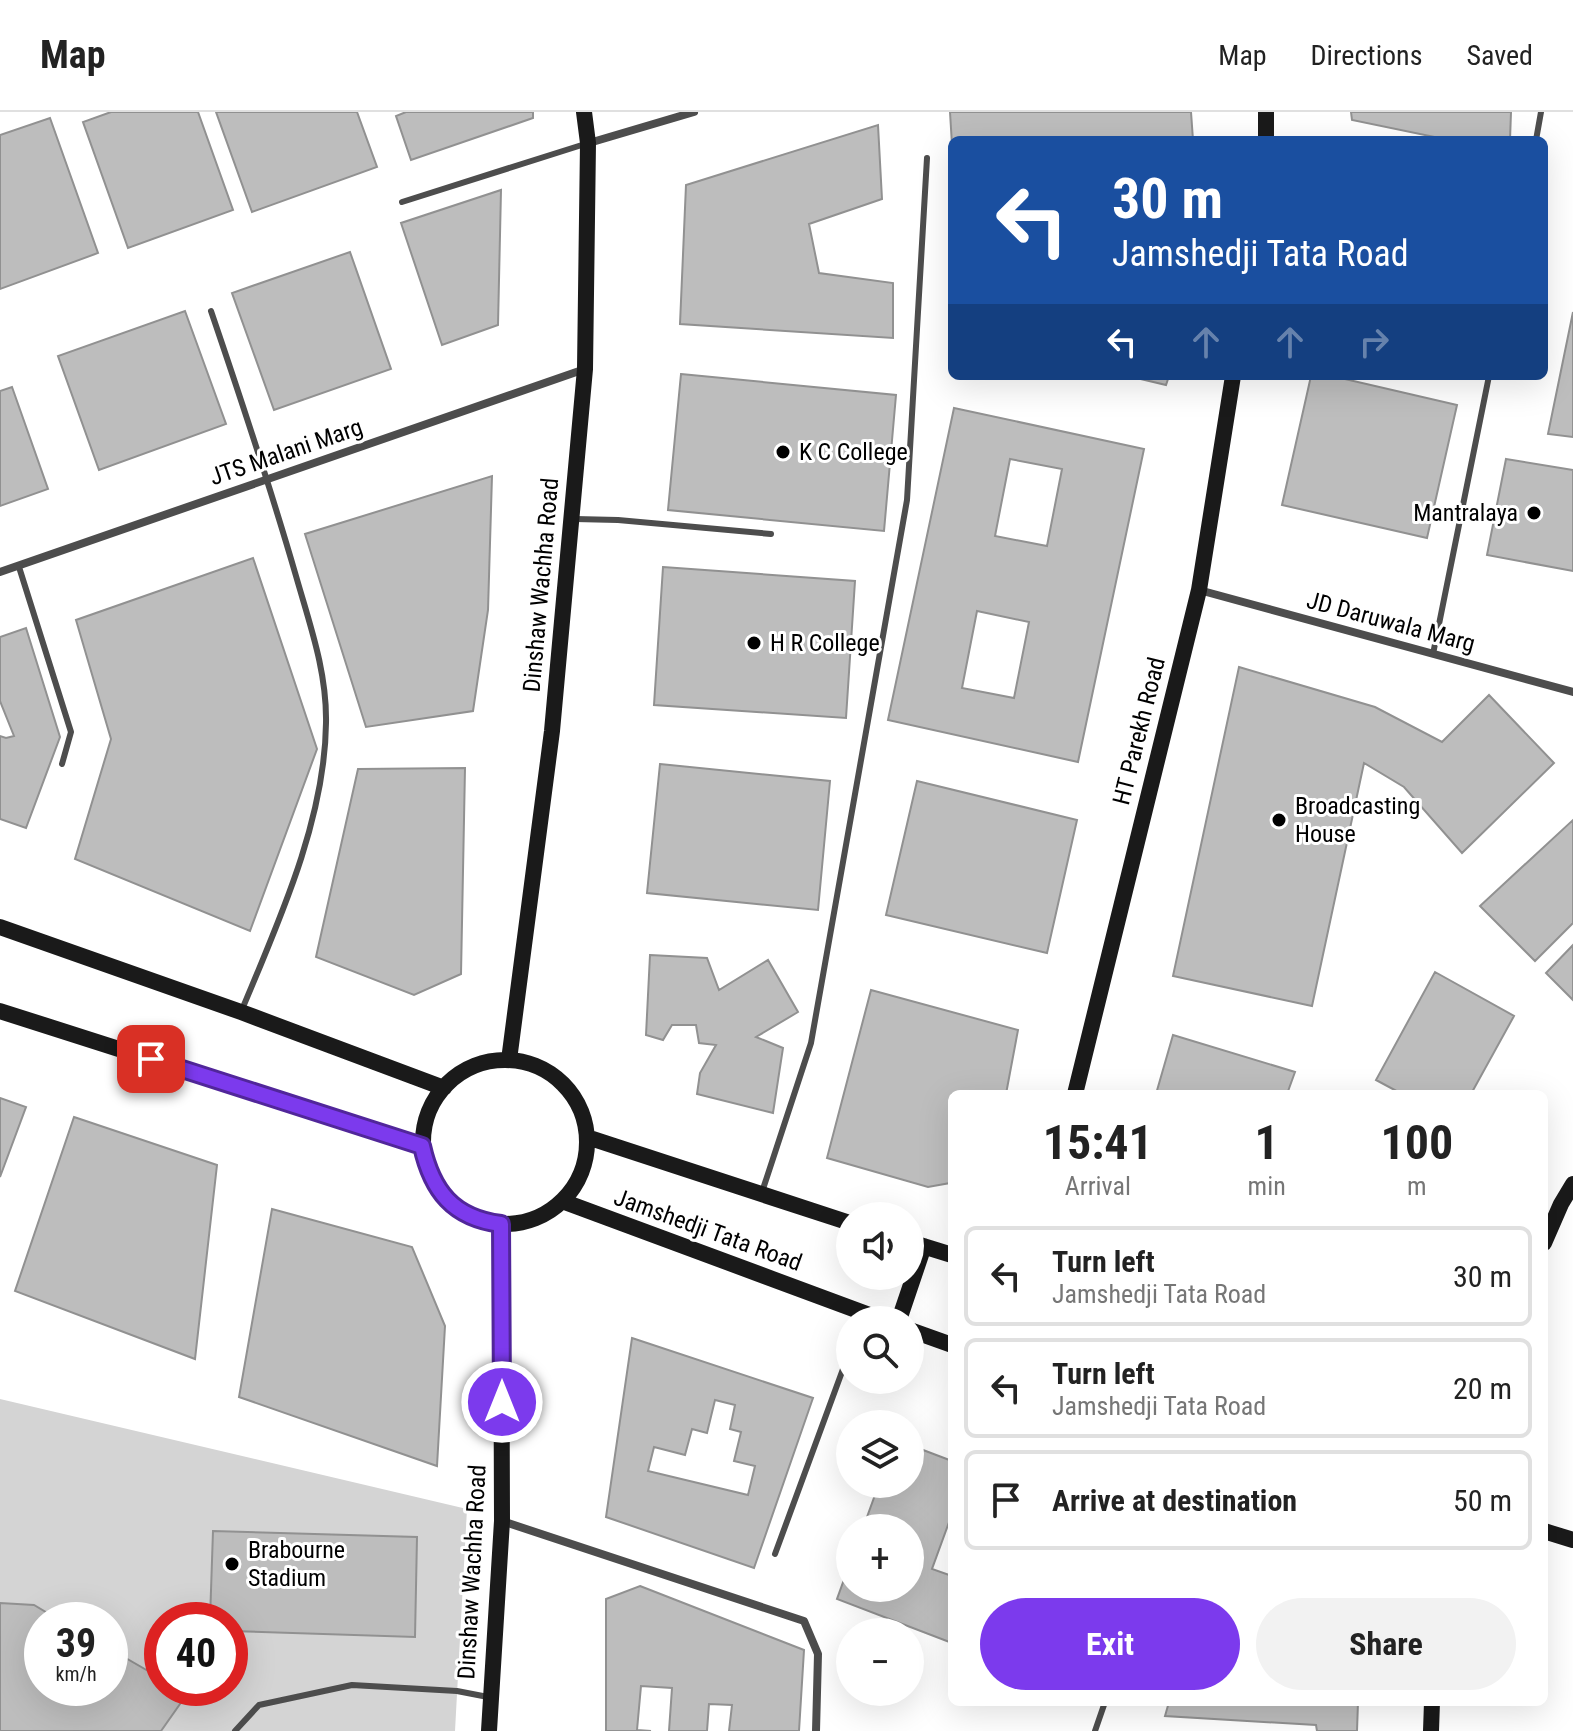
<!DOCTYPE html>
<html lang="en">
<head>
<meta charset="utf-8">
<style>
  :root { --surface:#fff; --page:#f2f2f2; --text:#222; --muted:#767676; --line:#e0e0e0; --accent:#7c3aed }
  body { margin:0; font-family:"Roboto Condensed",sans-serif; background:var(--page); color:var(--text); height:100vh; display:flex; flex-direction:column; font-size:30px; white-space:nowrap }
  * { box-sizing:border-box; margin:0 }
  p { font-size:26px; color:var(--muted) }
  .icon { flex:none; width:44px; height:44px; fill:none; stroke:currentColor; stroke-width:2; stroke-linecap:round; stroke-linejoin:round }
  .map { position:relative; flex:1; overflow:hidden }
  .panel { position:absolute; left:948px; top:978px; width:600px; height:616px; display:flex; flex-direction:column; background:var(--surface); border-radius:12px; box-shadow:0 8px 32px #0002 }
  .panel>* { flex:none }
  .banner { position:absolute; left:948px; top:24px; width:600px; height:244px; border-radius:12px; box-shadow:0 8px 32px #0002; background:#1a4fa0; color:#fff; overflow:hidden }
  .tools { position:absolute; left:836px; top:1090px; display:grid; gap:16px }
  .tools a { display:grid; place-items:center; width:88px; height:88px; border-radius:50%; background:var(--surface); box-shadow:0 8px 32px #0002; font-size:40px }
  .speed { position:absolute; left:24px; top:1490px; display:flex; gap:16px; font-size:40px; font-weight:700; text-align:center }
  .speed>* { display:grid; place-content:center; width:104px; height:104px; border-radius:50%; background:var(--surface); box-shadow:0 8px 32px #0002; line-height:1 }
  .speed small { font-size:20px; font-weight:400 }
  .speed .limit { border:12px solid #d22; background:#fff; color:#111 }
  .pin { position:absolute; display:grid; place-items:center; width:68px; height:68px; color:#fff; margin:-34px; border-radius:16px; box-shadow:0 4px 12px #0006 }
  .me { position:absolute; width:88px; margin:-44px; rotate:0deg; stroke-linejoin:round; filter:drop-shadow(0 0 6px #0008) }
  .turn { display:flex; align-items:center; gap:28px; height:168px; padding:0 32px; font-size:36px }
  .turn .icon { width:104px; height:104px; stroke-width:2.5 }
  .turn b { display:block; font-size:56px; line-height:68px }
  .lanes { display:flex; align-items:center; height:76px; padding:0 32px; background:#0003; justify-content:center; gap:40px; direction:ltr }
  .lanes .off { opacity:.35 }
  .eta { display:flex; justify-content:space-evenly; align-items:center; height:136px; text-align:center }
  .eta b { font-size:48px; font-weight:700; line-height:56px }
  .primary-button { display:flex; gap:16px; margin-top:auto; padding:16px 32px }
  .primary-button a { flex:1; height:92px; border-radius:48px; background:var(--accent); color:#fff; font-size:32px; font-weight:700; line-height:92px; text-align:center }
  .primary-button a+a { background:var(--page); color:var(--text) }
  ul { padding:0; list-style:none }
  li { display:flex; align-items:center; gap:24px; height:100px; margin:0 16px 12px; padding:0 16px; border:4px solid var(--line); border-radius:12px }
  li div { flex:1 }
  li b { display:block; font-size:30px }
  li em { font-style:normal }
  header { display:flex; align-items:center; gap:48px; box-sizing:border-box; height:112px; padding:0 40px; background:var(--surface); border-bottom:2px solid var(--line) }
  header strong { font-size:38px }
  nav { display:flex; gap:44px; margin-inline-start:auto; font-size:28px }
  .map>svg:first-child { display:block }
</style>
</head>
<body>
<header>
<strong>Map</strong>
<nav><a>Map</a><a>Directions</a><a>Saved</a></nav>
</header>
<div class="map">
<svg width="1573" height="1619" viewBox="0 0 1573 1619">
  <rect width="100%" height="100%" fill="#fff"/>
  <path fill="#d4d4d4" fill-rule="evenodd" d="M0,1287L467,1397L455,1619H0ZM42,1508H110V1576H42ZM162,1508H230V1576H162Z"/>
  <path fill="#bdbdbd" stroke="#919191" stroke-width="2" fill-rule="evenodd" d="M111,0H198L233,98L128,136L83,10Z
    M216,0H357L377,55L252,100Z
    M406,0H533V6L411,48L396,4Z
    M950,0H1191L1193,28H952V33Z
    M1351,0H1511L1510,28H1449L1352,8Z
    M50,6L98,141L0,177V23Z
    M878,13L882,87L809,112L819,161L893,171V226L680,212L686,73Z
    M501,78L498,213L442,233L401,111Z
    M350,140L391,257L274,298L232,181Z
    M185,199L226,312L99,358L58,244Z
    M1573,200V325L1548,322Z
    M681,262L896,283L884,419L668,398Z
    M1128,264H1169L1166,273Z
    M1311,264H1332L1457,293L1427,426L1282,393Z
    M12,275L48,377L0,394V279Z
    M954,296L1144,337L1078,650L888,608ZM1010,347L1062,357L1047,434L995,424ZM977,499L1029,510L1014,586L962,576Z
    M1506,347L1573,358V459L1487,443Z
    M492,364L488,498L473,599L366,615L305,422Z
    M253,446L317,637L250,819L75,747L111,627L76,508Z
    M663,455L855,469L846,606L654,593Z
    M26,516L60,625L26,716L0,707V624L6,626L14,624L0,589V525Z
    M1239,555L1375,595L1442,630L1489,583L1554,651L1462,741L1404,675L1364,651L1312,894L1173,864Z
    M660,652L830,669L818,798L647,781Z
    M465,656L461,862L414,883L316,845L358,657Z
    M917,669L1077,708L1047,841L886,803Z
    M1573,708V811L1535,849L1480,794Z
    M1573,833V888L1546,861Z
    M650,843L707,846L719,878L768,848L798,900L756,925L783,936L773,1001L697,982L700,961L716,933L699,931L696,913H672L663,928L646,923Z
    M1435,860L1514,904L1471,982H1402L1376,968Z
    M871,878L1018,918L1006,982H952V1069L950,1071L928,1075L827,1046Z
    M1173,923L1295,960L1287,982H1156Z
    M0,986L26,995L0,1065Z
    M74,1005L217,1053L195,1247L15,1179Z
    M272,1097L412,1135L445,1214L437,1354L239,1285Z
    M632,1226L813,1286L754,1456L606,1405ZM715,1288L735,1293L730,1317L741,1320L734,1349L755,1354L748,1383L648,1359L654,1335L685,1343L692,1317L707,1321Z
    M910,1333L952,1349V1402L932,1457L952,1464V1531L837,1487L850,1451V1476H910V1416H863L879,1372H910Z
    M213,1419L417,1425L415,1525L230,1519V1508H210Z
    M640,1474L804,1538L799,1619H729L732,1593L709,1592L707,1619H669L672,1576L641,1574L637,1618L651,1619H606V1487Z
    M0,1491L34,1493L59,1508H42V1576H110V1537L162,1567V1576H178L187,1582L161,1619H0Z
    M1169,1590H1358L1357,1619H1317L1316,1613L1165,1604Z"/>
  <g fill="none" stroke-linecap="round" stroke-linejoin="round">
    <path stroke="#4d4d4d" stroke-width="6" d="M1536,28L1541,0
      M402,90L585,32
      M211,199C241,287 270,374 296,464C310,513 327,560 326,611C325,709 278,811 241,900
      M575,407L618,408L771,422
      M19,455L71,620L62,652
      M1433,542L1489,264
      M762,1080L811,931L907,388L927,46
      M775,1442L850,1238
      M235,1619L259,1593L352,1573L457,1579L488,1585
      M1095,1619L1105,1590"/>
    <path stroke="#4d4d4d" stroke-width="8" d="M589,31L694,0
      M0,460L585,257
      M1199,478L1573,580
      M502,1409L804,1509L818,1542L816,1619"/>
    <path stroke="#1a1a1a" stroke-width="16" d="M1266,28V0
      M0,815L241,900L444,976
      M0,899L422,1034
      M509,948L552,619L585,257L588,31L584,0
      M423 1030a82 82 0 1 1 164 0a82 82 0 1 1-164 0Z
      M1075,982L1199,478L1233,264
      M587,1025L850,1111
      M562,1089L883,1208
      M910,1130L952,1143
      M1544,1131L1561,1092L1573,1072
      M899,1208L924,1134
      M910,1218L952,1233
      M1544,1419L1573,1428
      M489,1619L502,1409L501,1112
      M1431,1619L1432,1590"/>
  </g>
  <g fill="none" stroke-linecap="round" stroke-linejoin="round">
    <g stroke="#51269a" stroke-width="20">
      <path id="route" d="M151,947L422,1034C432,1079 453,1106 501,1112L502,1290"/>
    </g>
    <use href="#route" stroke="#7c3aed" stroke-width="14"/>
  </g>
  <g fill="#000" stroke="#fff" stroke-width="3">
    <circle cx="783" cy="340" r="8"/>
    <circle cx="1534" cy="401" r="8"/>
    <circle cx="754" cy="531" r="8"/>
    <circle cx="1279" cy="708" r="8"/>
    <circle cx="232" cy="1452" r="8"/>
  </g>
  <g text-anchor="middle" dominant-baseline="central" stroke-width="6" stroke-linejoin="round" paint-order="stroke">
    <g font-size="24" fill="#000" stroke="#fff">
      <text transform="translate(286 340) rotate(-19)">JTS Malani Marg</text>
      <text transform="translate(541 473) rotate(-85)">Dinshaw Wachha Road</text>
      <text transform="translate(1391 510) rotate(15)">JD Daruwala Marg</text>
      <text transform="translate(1139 619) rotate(-76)">HT Parekh Road</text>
      <text transform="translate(708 1118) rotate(20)">Jamshedji Tata Road</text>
      <text transform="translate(472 1460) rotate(-87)">Dinshaw Wachha Road</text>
    </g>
    <g font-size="24" fill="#000" stroke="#fff" text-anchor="start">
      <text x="799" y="340">K C College</text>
      <text x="1518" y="401" text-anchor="end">Mantralaya</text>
      <text x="770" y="531">H R College</text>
      <text x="1295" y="694">Broadcasting<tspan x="1295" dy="28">House</tspan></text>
      <text x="248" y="1438">Brabourne<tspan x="248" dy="28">Stadium</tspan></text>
    </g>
  </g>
</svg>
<div class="tools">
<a><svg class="icon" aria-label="sound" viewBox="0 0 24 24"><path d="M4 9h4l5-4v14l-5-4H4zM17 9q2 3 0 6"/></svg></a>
<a><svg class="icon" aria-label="search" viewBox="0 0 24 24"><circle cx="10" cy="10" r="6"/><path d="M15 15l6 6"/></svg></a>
<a><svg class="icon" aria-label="layers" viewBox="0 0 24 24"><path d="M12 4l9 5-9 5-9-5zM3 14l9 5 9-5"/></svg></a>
<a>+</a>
<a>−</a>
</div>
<div class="speed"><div>39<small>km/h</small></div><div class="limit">40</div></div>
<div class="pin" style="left:151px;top:947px;background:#d93025"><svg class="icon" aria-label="arrive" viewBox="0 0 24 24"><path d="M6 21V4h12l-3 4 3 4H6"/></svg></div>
<svg class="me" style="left:502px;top:1290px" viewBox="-20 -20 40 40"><circle r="17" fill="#7c3aed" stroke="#fff" stroke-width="3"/><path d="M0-11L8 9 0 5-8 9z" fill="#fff"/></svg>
<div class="banner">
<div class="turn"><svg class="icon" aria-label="left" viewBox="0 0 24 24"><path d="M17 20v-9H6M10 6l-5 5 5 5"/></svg><div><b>30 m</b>Jamshedji Tata Road</div></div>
<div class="lanes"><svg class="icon" aria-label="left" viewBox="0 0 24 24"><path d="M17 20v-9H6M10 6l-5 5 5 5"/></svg><svg class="icon off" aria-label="ahead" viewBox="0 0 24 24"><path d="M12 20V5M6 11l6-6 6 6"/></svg><svg class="icon off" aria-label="ahead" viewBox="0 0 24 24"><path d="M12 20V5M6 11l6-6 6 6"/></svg><svg class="icon off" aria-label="right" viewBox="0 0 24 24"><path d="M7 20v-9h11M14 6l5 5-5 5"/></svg></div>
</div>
<section class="panel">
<div class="eta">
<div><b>15:41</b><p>Arrival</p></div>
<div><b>1</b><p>min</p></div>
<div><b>100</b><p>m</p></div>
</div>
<ul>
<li><svg class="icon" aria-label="left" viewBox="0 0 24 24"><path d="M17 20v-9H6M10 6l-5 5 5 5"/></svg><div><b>Turn left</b><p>Jamshedji Tata Road</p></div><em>30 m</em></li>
<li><svg class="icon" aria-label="left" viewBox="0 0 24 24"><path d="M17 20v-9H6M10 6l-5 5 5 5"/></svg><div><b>Turn left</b><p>Jamshedji Tata Road</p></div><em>20 m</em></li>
<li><svg class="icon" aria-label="arrive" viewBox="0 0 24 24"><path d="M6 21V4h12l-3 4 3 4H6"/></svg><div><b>Arrive at destination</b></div><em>50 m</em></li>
</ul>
<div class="primary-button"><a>Exit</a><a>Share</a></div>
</section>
</div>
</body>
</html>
